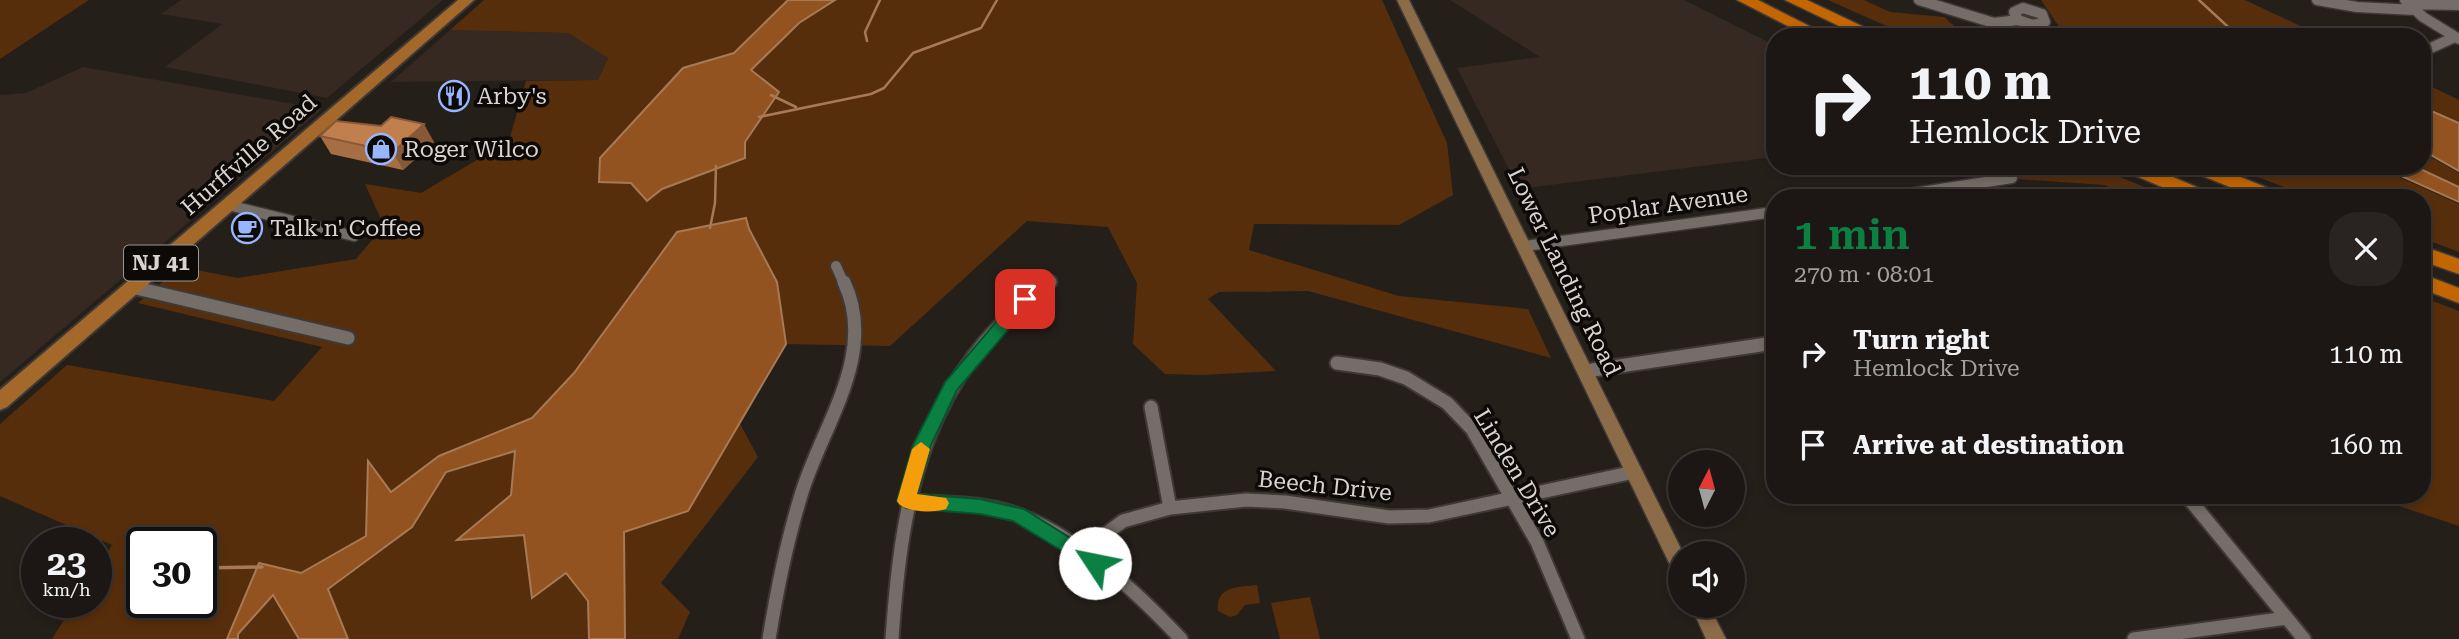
<!DOCTYPE html>
<html lang="en">
<head>
<meta charset="utf-8">
<style>
  :root { --surface:#1c1714; --page:#292422; --text:#f1f3f6; --muted:#a09fa0; --line:#3a3634; --accent:#0b8043 }
  body { margin:0; font-family:"Roboto Serif",serif; background:var(--page); color:var(--text); height:100vh; display:flex; flex-direction:column; font-size:26px; white-space:nowrap }
  * { box-sizing:border-box; margin:0 }
  p { font-size:23px; color:var(--muted) }
  .icon { flex:none; width:38px; height:38px; fill:none; stroke:currentColor; stroke-width:2; stroke-linecap:round; stroke-linejoin:round }
  .map { position:relative; flex:1; overflow:hidden }
  .panel { position:absolute; left:1766px; top:189px; width:665px; height:315px; display:flex; flex-direction:column; background:var(--surface); border-radius:28px; box-shadow:0 4px 10px #0003,0 0 0 2px var(--line) }
  .panel>* { flex:none }
  .guide { position:absolute; left:1766px; top:28px; width:665px; height:147px; border-radius:28px; box-shadow:0 4px 10px #0003,0 0 0 2px var(--line); background:#1c1714; color:var(--text); overflow:hidden }
  .needle { width:46px; rotate:6deg }
  .fabs { position:absolute; left:1668px; top:450px; display:grid; gap:14px }
  .fabs a { display:grid; place-items:center; width:77px; height:77px; border-radius:50%; background:var(--surface); box-shadow:0 4px 10px #0003,0 0 0 2px var(--line); font-size:35px }
  .speed { position:absolute; left:21px; top:527px; display:flex; gap:14px; font-size:35px; font-weight:700; text-align:center }
  .speed>* { display:grid; place-content:center; width:91px; height:91px; border-radius:50%; background:var(--surface); box-shadow:0 4px 10px #0003,0 0 0 2px var(--line); line-height:1 }
  .speed small { font-size:18px; font-weight:400 }
  .speed .limit { border:4px solid #111; border-radius:10px; background:#fff; color:#111 }
  .pin { position:absolute; display:grid; place-items:center; width:60px; height:60px; color:#fff; margin:-30px; border-radius:14px; box-shadow:0 4px 10px #0006 }
  .me { position:absolute; width:77px; margin:-38px; rotate:304deg; stroke-linejoin:round; filter:drop-shadow(0 0 5px #0008) }
  .turn { display:flex; align-items:center; gap:24px; height:147px; padding:0 28px; font-size:32px }
  .turn .icon { width:91px; height:91px; stroke-width:2.5 }
  .turn b { display:block; font-size:49px; line-height:60px }
  .round { display:grid; place-items:center; flex:none; width:74px; height:74px; border-radius:28px; background:var(--page) }
  .head { display:flex; align-items:center; justify-content:space-between; height:119px; padding:0 28px }
  h1 { font-size:42px; font-weight:600; line-height:52px; color:var(--accent) }
  ul { padding:0; list-style:none }
  li { display:flex; align-items:center; gap:21px; height:91px; padding:0 28px }
  li div { flex:1 }
  li b { display:block; font-size:26px }
  li em { font-style:normal }
  .map>svg:first-child { display:block }
</style>
</head>
<body>
<div class="map">
<svg width="2459" height="639" viewBox="0 0 2459 639">
  <rect width="100%" height="100%" fill="#251f1a"/>
  <path fill="#352922" d="M181,0H443L327,98L165,67L222,24L161,14Z
    M1450,0H1684L1774,45V157L1519,189L1457,68L1540,57Z
    M450,30L568,33L608,58L598,80L391,82Z
    M83,67L322,109L0,382V95L26,93Z"/>
  <path fill="#572e0c" fill-rule="evenodd" d="M0,0H89L0,59Z
    M484,0H788L734,53L683,68L631,183L647,201L662,189L745,158V142L779,92L751,70L799,23L835,0H1382L1447,143L1453,195L1399,225L1254,224L1249,250L1399,296L1528,309L1551,358L1308,291L1219,292L1208,299L1276,371L1203,375L1165,374L1133,344L1137,283L1108,227L1027,221L890,346L786,344L777,282L749,229L746,218L677,232L574,373L532,418L439,456L390,493L368,463L366,536L301,573L259,564L227,639H52L75,602H96V570L112,545L0,496V424L67,365L274,401L322,347L138,303L180,267L238,278L356,259L384,226L365,184L421,193L509,141L526,81L598,80L608,58L568,33L450,30ZM142,542H201V602H142Z
    M1828,0H1864L1890,12L1944,17L1967,37H1911Z
    M2041,0H2245L2324,37H2066Z
    M2422,82L2459,100V123L2422,111Z
    M2422,152L2459,173V187L2415,166H2422Z
    M2005,166H2094L2170,198H2131L2105,185L2016,179Z
    M2229,166H2374L2459,204V252L2422,238V198H2313Z
    M2422,297L2459,311V526L2366,495H2422Z
    M739,422L758,457L661,583L690,612L678,639H625L624,532L688,511Z
    M515,451L511,495L458,539L524,535L532,597L566,572L588,601L589,639H348L328,589L412,527L446,472Z
    M1257,585L1260,603L1245,605L1237,615L1230,617L1218,611C1215,586 1239,587 1257,585Z
    M273,594L299,639H238V634Z
    M1310,597L1320,639H1280L1271,603Z"/>
  <path fill="#925320" stroke="#a77a55" stroke-width="2" d="M788,0H835L799,23L751,70L779,92L745,142V158L662,189L647,201L631,183L599,182L600,158L683,68L734,53Z
    M2422,107L2459,123V171L2422,150Z
    M2379,166H2414L2459,187V202Z
    M746,218L749,229L777,282L786,344L688,511L624,532L625,639H589L588,601L566,573L532,598L524,535L457,540L511,495L515,451L446,472L412,527L328,589L348,639H299L273,595L238,634V639H227L259,563L301,573L366,536L368,461L391,492L439,456L532,418L574,373L677,232Z"/>
  <g fill="none" stroke-linecap="round" stroke-linejoin="round">
    <path stroke="#a77a55" stroke-width="2.5" d="M2199,0L2239,37
      M867,41L865,32L880,0
      M771,95L796,107
      M759,117L871,94L884,88L913,53L981,28L997,0
      M710,228L715,203L716,166"/>
    <path stroke="#a77a55" stroke-width="3.5" d="M201,568L262,567"/>
    <g stroke="#3f3936" stroke-width="13">
      <path id="street-far1" d="M1919,0L1994,23L2018,20
        M2317,0L2357,7L2415,10
        M2405,0L2423,17L2459,39
        M2409,4L2459,5
        M2023,8L2042,14L2045,22L2033,25L2018,20L2014,12Z
        M1994,23L2002,37
        M2422,52L2455,37
        M1882,198L2012,178
        M228,205L354,236
        M1525,246L1774,212
        M836,266L844,284
        M1048,284L1050,282"/>
    </g>
    <g stroke="#3f3936" stroke-width="17">
      <path id="street" d="M132,287L348,338
        M1337,363L1380,369L1406,378L1447,403L1472,429L1537,542L1578,639
        M1586,371L1774,343
        M1151,407L1170,508
        M2186,495L2304,639
        M906,501C938,503 972,502 1003,510C1068,527 1136,591 1181,639
        M1080,553L1123,521L1170,508L1246,500L1285,502L1389,517L1429,516L1634,472
        M769,639C777,589 787,540 802,492C823,424 878,354 844,282
        M892,639C902,493 924,374 1050,282
        M2134,639L2287,618"/>
    </g>
    <g stroke="#3f3936" stroke-width="3">
      <path id="secondary" d="M1397,0H1409L1683,553H1680V573L1673,571Z
        M1691,606H1709L1726,639H1706Z"/>
    </g>
    <g stroke="#3f3936" stroke-width="4">
      <path id="primary" d="M458,0H474L7,407L0,410V390Z"/>
    </g>
    <g stroke="#3f3936" stroke-width="3">
      <path id="highway" d="M1737,0H1758L1831,37H1809Z
        M1785,0H1807L1885,37H1862Z
        M2120,166H2147L2213,194L2215,198H2188L2122,170Z
        M2186,166H2213L2283,194L2285,198H2257L2188,170Z
        M2422,246L2459,259V274L2422,261Z
        M2422,274L2459,288V303L2422,289Z"/>
    </g>
    <use href="#street-far1" stroke="#756e68" stroke-width="10"/>
    <use href="#street" stroke="#756e68" stroke-width="13"/>
    <use href="#secondary" fill="#8c6b49" fill-rule="evenodd"/>
    <use href="#primary" fill="#a4692a" fill-rule="evenodd"/>
    <use href="#highway" fill="#c36500" fill-rule="evenodd"/>
  </g>
  <path fill="#a76d43" d="M320,136L434,142L403,170L331,154Z"/>
  <path fill="#885937" d="M424,124L434,142L403,170L393,152Z"/>
  <path fill="#c27f4e" stroke="#885937" stroke-width="2" d="M391,117L424,124L393,152L320,136L336,121L381,126Z"/>
  <path fill="#0b8043" stroke="#07532c" stroke-width="2" d="M1025,294L1031,295V303L957,390L931,445L917,494L980,499L1024,509L1102,558L1104,563L1102,569L1095,571L1013,521L980,514L906,508L897,501L913,445L945,382L1019,295Z"/>
  <path fill="#f59e0b" d="M921,442L930,449L917,494L946,498L949,503L946,509C934,513 903,513 897,501L912,449Z"/>
  <defs>
    <g id="restaurant-ring" transform="scale(1.575)"><circle r="9.5" fill="#0c0907" stroke="#97b6fd" stroke-width="1.5"/><path d="M-5-6h1v4h1v-4h1v4h1v-4h1v5L-1.5 .5V6h-2V.5L-5-1ZM5-6V6H3V1.5H1.5Q1.5-4 5-6Z" fill="#97b6fd"/></g>
    <g id="shop-ring" transform="scale(1.575)"><circle r="9.5" fill="#0c0907" stroke="#97b6fd" stroke-width="1.5"/><path d="M-5-2.5h2.3a2.7 3.5 0 0 1 5.4 0H5L5.5 6h-11ZM-1.5-2.5h3a1.5 2.3 0 0 0-3 0Z" fill="#97b6fd"/></g>
    <g id="cafe-ring" transform="scale(1.575)"><circle r="9.5" fill="#0c0907" stroke="#97b6fd" stroke-width="1.5"/><path d="M-5.5-4.5H6V0H3Q3 3.5 0 3.5H-2.5Q-5.5 3.5-5.5 0ZM3-3.2v2h1.7v-2ZM-6 4.5H4V6H-6Z" fill="#97b6fd"/></g>
  </defs>
  <g fill-rule="evenodd">
    <use href="#restaurant-ring" x="454" y="96"/>
    <use href="#shop-ring" x="381" y="149"/>
    <use href="#cafe-ring" x="247" y="228"/>
  </g>
  <g text-anchor="middle" dominant-baseline="central" stroke-width="7" stroke-linejoin="round" paint-order="stroke">
    <rect fill="#0c0907" stroke="#9c9795" stroke-width="2" x="124" y="245.5" width="74" height="35" rx="5"/>
    <g font-size="21" font-weight="bold" fill="#d9d4d2">
      <text x="161" y="263">NJ 41</text>
    </g>
    <g font-size="23" fill="#d9d4d2" stroke="#0c0907" text-anchor="start">
      <text x="477" y="96">Arby's</text>
      <text x="404" y="149">Roger Wilco</text>
      <text x="270" y="228">Talk n' Coffee</text>
    </g>
    <g font-size="23" fill="#d9d4d2" stroke="#0c0907">
      <text transform="translate(249 155) rotate(-41)">Hurffville Road</text>
      <text transform="translate(1668 205) rotate(-8)">Poplar Avenue</text>
      <text transform="translate(1564 272) rotate(64)">Lower Landing Road</text>
      <text transform="translate(1517 473) rotate(59)">Linden Drive</text>
      <text transform="translate(1325 486) rotate(6)">Beech Drive</text>
    </g>
  </g>
</svg>
<div class="fabs">
<a><svg class="needle" viewBox="-14 -14 28 28"><path d="M0-13l5 13h-10z" fill="#e53935"/><path d="M0 13l5-13h-10z" fill="#a09fa0"/></svg></a>
<a><svg class="icon" aria-label="sound" viewBox="0 0 24 24"><path d="M4 9h4l5-4v14l-5-4H4zM17 9q2 3 0 6"/></svg></a>
</div>
<div class="speed"><div>23<small>km/h</small></div><div class="limit">30</div></div>
<div class="pin" style="left:1025px;top:299px;background:#d93025"><svg class="icon" aria-label="arrive" viewBox="0 0 24 24"><path d="M6 21V4h12l-3 4 3 4H6"/></svg></div>
<svg class="me" style="left:1095px;top:563px" viewBox="-20 -20 40 40"><circle r="19" fill="#fff"/><path d="M0-13L10 11 0 6-10 11z" fill="#0b8043"/></svg>
<div class="guide">
<div class="turn"><svg class="icon" aria-label="right" viewBox="0 0 24 24"><path d="M7 20v-9h11M14 6l5 5-5 5"/></svg><div><b>110 m</b>Hemlock Drive</div></div>
</div>
<section class="panel">
<div class="head"><div><h1>1 min</h1><p>270 m · 08:01</p></div><a class="round"><svg class="icon" aria-label="close" viewBox="0 0 24 24"><path d="M6 6l12 12M18 6L6 18"/></svg></a></div>
<ul>
<li><svg class="icon" aria-label="right" viewBox="0 0 24 24"><path d="M7 20v-9h11M14 6l5 5-5 5"/></svg><div><b>Turn right</b><p>Hemlock Drive</p></div><em>110 m</em></li>
<li><svg class="icon" aria-label="arrive" viewBox="0 0 24 24"><path d="M6 21V4h12l-3 4 3 4H6"/></svg><div><b>Arrive at destination</b></div><em>160 m</em></li>
</ul>
</section>
</div>
</body>
</html>
